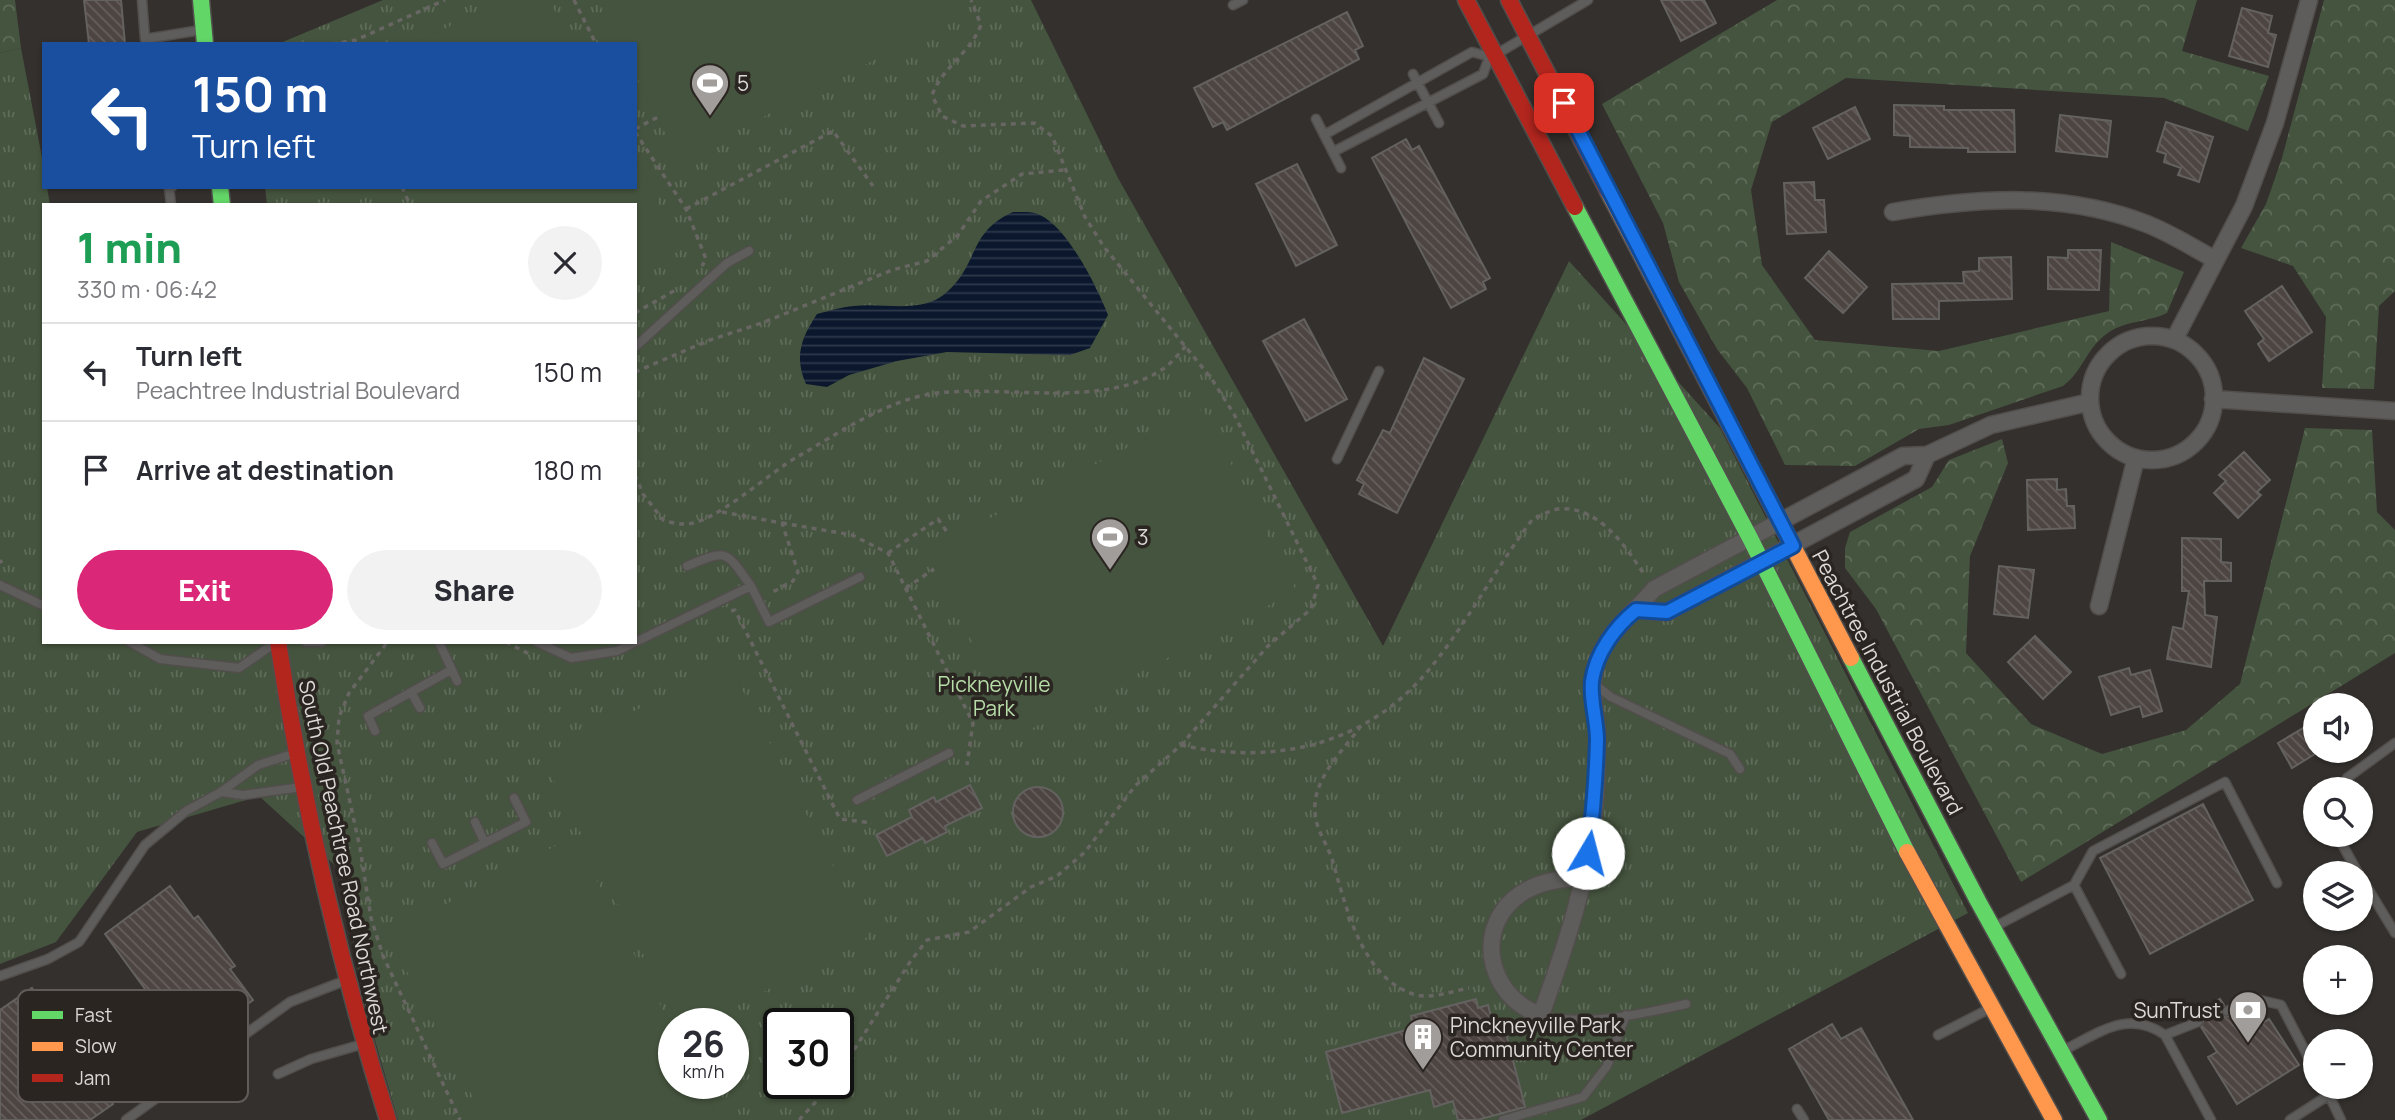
<!DOCTYPE html>
<html lang="en">
<head>
<meta charset="utf-8">
<style>
  :root { --surface:#fff; --page:#f2f2f3; --text:#2b2b33; --muted:#7c7c81; --line:#e1e1e2; --accent:#db2777 }
  body { margin:0; font-family:Manrope,sans-serif; background:var(--page); color:var(--text); height:100vh; display:flex; flex-direction:column; font-size:26px; white-space:nowrap }
  * { box-sizing:border-box; margin:0 }
  p { font-size:23px; color:var(--muted) }
  .icon { flex:none; width:38px; height:38px; fill:none; stroke:currentColor; stroke-width:2; stroke-linecap:round; stroke-linejoin:round }
  .map { position:relative; flex:1; overflow:hidden }
  .side { position:absolute; left:42px; top:203px; width:595px; height:441px; display:flex; flex-direction:column; background:var(--surface); border-radius:0px; box-shadow:0 2px 5px #0004 }
  .side>* { flex:none }
  .guide { position:absolute; left:42px; top:42px; width:595px; height:147px; border-radius:0px; box-shadow:0 2px 5px #0004; background:#1a4fa0; color:#fff; overflow:hidden }
  .buttons { position:absolute; left:2303px; top:693px; display:grid; gap:14px }
  .buttons a { display:grid; place-items:center; width:70px; height:70px; border-radius:50%; background:var(--surface); box-shadow:0 2px 5px #0004; font-size:35px }
  .speed { position:absolute; left:658px; top:1008px; display:flex; gap:14px; font-size:35px; font-weight:700; text-align:center }
  .speed>* { display:grid; place-content:center; width:91px; height:91px; border-radius:50%; background:var(--surface); box-shadow:0 2px 5px #0004; line-height:1 }
  .speed small { font-size:18px; font-weight:400 }
  .speed .limit { border:4px solid #111; border-radius:10px; background:#fff; color:#111 }
  .pin { position:absolute; display:grid; place-items:center; width:60px; height:60px; color:#fff; margin:-30px; border-radius:14px; box-shadow:0 4px 10px #0006 }
  .me { position:absolute; width:77px; margin:-38px; rotate:8deg; stroke-linejoin:round; filter:drop-shadow(0 0 5px #0008) }
  .turn { display:flex; align-items:center; gap:24px; height:147px; padding:0 35px; font-size:32px }
  .turn .icon { width:91px; height:91px; stroke-width:2.5 }
  .turn b { display:block; font-size:49px; line-height:60px }
  .round { display:grid; place-items:center; flex:none; width:74px; height:74px; border-radius:37px; background:var(--page) }
  .summary { display:flex; align-items:center; justify-content:space-between; height:119px; padding:0 35px }
  h1 { font-size:42px; font-weight:800; line-height:52px; color:#1e9e55 }
  .cta { display:flex; gap:14px; margin-top:auto; padding:14px 35px }
  .cta a { flex:1; height:80px; border-radius:42px; background:var(--accent); color:#fff; font-size:28px; font-weight:800; line-height:80px; text-align:center }
  .cta a+a { background:var(--page); color:var(--text) }
  ul { padding:0; list-style:none }
  li { display:flex; align-items:center; gap:21px; height:98px; padding:0 35px; border-top:2px solid var(--line) }
  li div { flex:1 }
  li b { display:block; font-size:26px }
  li em { font-style:normal }
  .map>svg:first-child { display:block }
</style>
</head>
<body>
<div class="map">
<svg width="2395" height="1120" viewBox="0 0 2395 1120">
  <defs>
    <pattern id="forest-crowns" width="20" height="18" patternUnits="userSpaceOnUse" patternTransform="scale(1.75)"><rect width="20" height="18" fill="#45543e"/><path d="M2 6a3 3 0 1 1 6 0M12 15a3 3 0 1 1 6 0" fill="none" stroke="#5f6c59"/></pattern>
    <pattern id="park-tufts" width="24" height="20" patternUnits="userSpaceOnUse" patternTransform="scale(1.75)"><rect width="24" height="20" fill="#45543e"/><path d="M3 7l-1-3M5 7V3M7 7l1-3M15 17l-1-3M17 17v-4M19 17l1-3" fill="none" stroke="#5f6c59"/></pattern>
    <pattern id="water-rules" width="6" height="5" patternUnits="userSpaceOnUse" patternTransform="scale(1.75)"><rect width="6" height="5" fill="#0b172d"/><path d="M0 2.5h6" fill="none" stroke="#2e384b"/></pattern>
    <pattern id="building-back-hatch" width="6" height="6" patternUnits="userSpaceOnUse" patternTransform="scale(1.75)"><rect width="6" height="6" fill="#4d4541"/><path d="M-1 5l2 2M0 0l6 6M5-1l2 2" fill="none" stroke="#665f5c"/></pattern>
  </defs>
  <rect width="100%" height="100%" fill="#33302d"/>
  <path fill="url(#forest-crowns)" d="M0,0H15L21,48L0,53Z
    M1777,0H2197L2182,51L2269,76L2248,131L2164,98L1846,78L1772,122L1751,190L1762,265L1815,340L1939,351L2109,311L2111,242L2184,272L2167,313C2146,323 2124,320 2105,335C2086,350 2082,372 2063,386L1949,425L1919,429L1855,466L1785,465L1747,388L1717,349L1679,282L1663,223L1602,104Z
    M2324,0H2395V291L2379,306L2374,389L2322,388L2326,317L2293,266L2241,248L2266,204L2282,158Z
    M2305,428L2372,430L2377,512L2395,530V653L2021,882L1876,609L1845,568V548L1850,532L1932,487L1949,460L2002,439L2008,463L1970,556L1966,653L2031,724L2102,754L2186,730L2240,684Z"/>
  <path fill="url(#park-tufts)" fill-rule="evenodd" d="M383,0H1031L1118,178L1383,646L1569,261L1720,428L1968,913L1581,1120H398L365,1006L339,869L259,796L137,832L56,942L0,964V53L21,48L44,168V187H47L50,205H44V642H635V205H267L265,187H635V44H278ZM674,1024H733V1083H674ZM779,1024H838V1083H779Z"/>
  <path fill="#45543e" d="M505,0H549L572,44H413Z
    M598,0H947L956,18L679,160L635,74V44H620Z
    M635,161L683,249L635,273V205H426L417,187H635Z
    M1203,409L1296,591L1021,734L924,552Z
    M729,664L869,936L703,1024H679L542,757Z
    M574,836L674,1032V1083H700L715,1112L700,1120H485L388,935Z"/>
  <path fill="url(#water-rules)" d="M1013,212C1022,212 1033,211 1040,215C1068,228 1097,287 1108,315L1090,348L1070,355L947,352L897,361L849,375L827,387L806,384C794,357 801,338 817,314C829,311 841,307 854,306C884,302 922,315 947,292C979,264 968,232 1013,212Z"/>
  <path fill="url(#building-back-hatch)" stroke="#646260" stroke-width="2" d="M84,0H121L125,44H89Z
    M1661,0H1704L1716,23L1681,41Z
    M2242,8L2272,16L2268,33L2276,35L2268,67L2229,56Z
    M1347,12L1363,46L1355,50L1359,59L1227,130L1223,122L1213,127L1194,88Z
    M1894,105L1944,106V110H2014L2015,152H1968V148L1910,147V136L1894,135Z
    M1855,107L1870,139L1828,159L1813,128Z
    M2060,115L2111,121L2107,157L2056,151Z
    M2166,122L2213,137L2199,182L2178,175L2181,168L2164,162L2166,154L2157,151Z
    M1406,139L1412,150L1419,146L1490,278L1483,282L1486,289L1451,308L1372,158Z
    M1297,164L1337,245L1296,266L1256,184Z
    M1814,182L1815,200H1824L1826,232L1787,234L1784,183Z
    M2068,250H2101L2099,290L2048,289V257L2068,258Z
    M1829,251L1867,287L1843,313L1805,278Z
    M2011,257L2012,299L1939,301V319H1893L1892,284L1964,283L1963,272L1979,271V258Z
    M2282,286L2312,332L2269,361L2258,344L2264,339L2245,311Z
    M1304,319L1347,399L1306,421L1263,341Z
    M1424,358L1464,379L1397,513L1359,494L1364,484L1357,480L1383,430L1390,433Z
    M2244,452L2270,480L2257,492L2261,495L2238,518L2214,493L2226,481L2219,475Z
    M2057,479V490L2066,489L2067,506H2074L2075,528L2028,530L2027,480Z
    M2182,538L2221,539V562L2231,563V581H2204L2205,615L2217,617L2211,667L2167,659L2173,627L2183,629L2189,591H2182Z
    M1999,566L2034,570L2028,618L1994,614Z
    M2035,636L2071,672L2043,699L2008,662Z
    M2129,668L2131,675L2150,670L2162,711L2143,717L2140,706L2111,715L2099,677Z
    M2315,721V754L2292,768L2278,743Z
    M970,785L982,808L945,826L947,832L925,843L923,838L887,856L876,835L912,817L909,810L934,797L936,802Z
    M1013 812a25 25 0 1 1 50 0a25 25 0 1 1-50 0Z
    M2203,804L2253,900L2150,954L2100,858Z
    M170,886L194,919L198,916L235,966L230,969L253,1000L188,1048L105,934Z
    M32,988L113,1104L90,1120H0V1010Z
    M1476,999L1478,1008L1488,1005L1495,1032L1505,1029L1525,1107L1477,1120H1458L1453,1101L1434,1107L1430,1090L1342,1113L1326,1052L1414,1028L1411,1016Z
    M2220,999L2224,1005L2221,1014L2231,1017L2243,1036L2269,1019L2299,1065L2237,1104L2208,1057L2217,1052L2201,1027L2204,1019L2194,1016Z
    M1832,1024L1841,1039L1861,1028L1913,1120H1829L1789,1049Z"/>
  <g fill="none" stroke-linecap="round" stroke-linejoin="round">
    <g stroke="#514e4c" stroke-width="11">
      <path id="lane" d="M142,0L145,39L201,30
        M1233,5L1243,0
        M1500,52L1588,0
        M1413,74L1439,123
        M1316,119L1341,168
        M1324,135L1472,52L1487,56
        M1333,152L1483,74L1489,58
        M171,205L169,188L172,187
        M635,347L727,263L749,251
        M1337,459L1379,371
        M0,585L44,606
        M751,586L769,622L860,577
        M130,642L160,659L239,668L275,643
        M306,642H322
        M439,642L457,681
        M537,642L571,658L617,651L751,586C725,550 728,549 687,566
        M1594,684L1611,697L1730,754L1740,769
        M411,692L420,708
        M375,731L368,716L451,670
        M2343,789L2347,778L2395,743
        M221,792L243,795L302,787
        M857,800L949,753
        M475,822L485,843
        M2337,835L2358,873
        M432,843L443,864L526,822L514,798
        M2361,877L2395,933
        M2074,885L2093,851L2225,782L2277,883
        M1998,925L2074,885L2121,974
        M0,976L48,959L79,942L145,845L186,811L221,792L258,765L296,753
        M2227,1011L2256,999L2281,1005L2315,1070
        M1541,1015C1587,1027 1640,1014 1686,1004
        M1938,1035L1987,1010
        M2165,1035L2211,1120
        M2066,1049C2102,1031 2129,1010 2165,1035L2198,1022
        M278,1074L311,1059L363,1044
        M1797,1109L1804,1120
        M126,1120L290,1002L344,981
        M1503,1120L1583,1097L1607,1066L1626,1015
        M2290,1120L2329,1095L2341,1120"/>
    </g>
    <g stroke="#514e4c" stroke-width="19">
      <path id="street" d="M1893,212C1978,197 2065,192 2147,224C2170,233 2192,247 2214,259
        M2090 398a62 62 0 1 1 124 0a62 62 0 1 1-124 0Z
        M2174,340L2244,206L2275,123L2309,0
        M2213,399L2395,411
        M2099,606L2136,458
        M1636,610L1667,612L1916,479L1927,455
        M1584,878C1564,878 1545,880 1527,890C1472,920 1484,996 1541,1015C1567,942 1588,881 1595,803C1597,780 1597,756 1597,734C1596,710 1589,688 1596,665C1606,633 1634,613 1654,589L1903,456L1927,455L1991,425L2090,402"/>
    </g>
    <g stroke="#514e4c" stroke-width="19">
      <path id="fast" d="M201,0L205,44
        M220,187L222,205
        M1575,207L1750,538L1907,852
        M1851,658L1978,901L2099,1120"/>
    </g>
    <g stroke="#514e4c" stroke-width="19">
      <path id="slow" d="M1608,191L1851,658
        M1907,852L2054,1120"/>
    </g>
    <g stroke="#514e4c" stroke-width="19">
      <path id="jam" d="M1466,0L1575,207
        M1509,0L1608,191
        M278,642C303,804 339,963 388,1120"/>
    </g>
    <path stroke="#686663" stroke-width="3.5" stroke-dasharray="5 5" stroke-linecap="butt" d="M574,0L596,44
      M332,44L356,40L445,0
      M635,129L658,117
      M635,132L686,209L706,259L702,266
      M402,187L410,205
      M686,209L833,131L873,186
      M635,313L679,288
      M635,372L710,340L762,323L892,270L927,261L958,235L981,201L1022,174L1064,170
      M635,475L643,494L663,520C669,522 677,524 684,524C712,526 770,472 797,457C839,433 888,399 937,393C1006,385 1103,409 1163,369C1172,363 1179,353 1186,346
      M722,512L782,523L798,572L793,581L769,594
      M782,523L852,535L888,553L973,723L967,765
      M888,553L938,519L947,532
      M0,560L2,563
      M906,588L934,569
      M731,611L735,610L840,819L872,823
      M506,642L529,654
      M386,644L349,693L339,717L337,743L360,848L371,918L383,956L460,1120
      M1361,726C1344,749 1317,775 1315,804C1313,826 1325,839 1332,859C1346,906 1361,979 1416,995C1432,999 1453,991 1469,988
      M1181,745C1276,766 1369,745 1432,666C1469,620 1497,566 1532,520C1540,516 1550,510 1558,509C1598,505 1626,546 1645,576
      M838,1075L910,962L927,940L969,932L1031,887L1057,876L1085,852L1135,786L1181,745L1268,646L1311,609L1318,585L1234,414L1211,378L1104,247L1085,217L1052,136L1034,123L963,126L942,116L932,95C944,65 968,56 981,25L971,0
      M799,1120L833,1083"/>
    <use href="#lane" stroke="#5f5d5c" stroke-width="8"/>
    <use href="#street" stroke="#5f5d5c" stroke-width="16"/>
    <use href="#fast" stroke="#63d668" stroke-width="16"/>
    <use href="#slow" stroke="#ff974d" stroke-width="16"/>
    <use href="#jam" stroke="#b3261e" stroke-width="16"/>
  </g>
  <g fill="none" stroke-linecap="round" stroke-linejoin="round">
    <g stroke="#114b97" stroke-width="18">
      <path id="route" d="M1564,103L1793,546L1667,612L1636,610C1615,627 1596,653 1592,681C1590,700 1597,721 1597,740C1596,779 1593,815 1588,853"/>
    </g>
    <use href="#route" stroke="#1a73e8" stroke-width="12"/>
  </g>
  <defs>
    <g id="stadium-pin" transform="scale(2.0125)"><path d="M0 17L-7.5 6A9.5 9.5 0 1 1 7.5 6Z" fill="#a19d9b" stroke="#2b2522"/><path d="M0-5a6.5 5 0 1 0 0 10a6.5 5 0 1 0 0-10ZM-3.5-1.8h7v3.6h-7Z" fill="#fff"/></g>
    <g id="bank-pin" transform="scale(2.0125)"><path d="M0 17L-7.5 6A9.5 9.5 0 1 1 7.5 6Z" fill="#a19d9b" stroke="#2b2522"/><path d="M-6-4H6V4H-6ZM0-2.3a2.3 2.3 0 1 0 0 4.6a2.3 2.3 0 1 0 0-4.6Z" fill="#fff"/></g>
    <g id="building-pin" transform="scale(2.0125)"><path d="M0 17L-7.5 6A9.5 9.5 0 1 1 7.5 6Z" fill="#a19d9b" stroke="#2b2522"/><path d="M-4-6H4V6H1V3H-1V6H-4ZM-2.5-4.3h1.7v1.8h-1.7ZM.8-4.3h1.7v1.8H.8ZM-2.5-1h1.7V.8h-1.7ZM.8-1h1.7V.8H.8Z" fill="#fff"/></g>
  </defs>
  <g fill-rule="evenodd">
    <use href="#stadium-pin" x="710" y="83"/>
    <use href="#stadium-pin" x="1110" y="537"/>
    <use href="#bank-pin" x="2248" y="1010"/>
    <use href="#building-pin" x="1423" y="1037"/>
  </g>
  <g text-anchor="middle" dominant-baseline="central" stroke-width="7" stroke-linejoin="round" paint-order="stroke">
    <g font-size="21" fill="#dcd8d6" stroke="#2b2522" text-anchor="start">
      <text x="737" y="83">5</text>
      <text x="1137" y="537">3</text>
      <text x="2221" y="1010" text-anchor="end">SunTrust</text>
      <text x="1450" y="1025">Pinckneyville Park<tspan x="1450" dy="24">Community Center</tspan></text>
    </g>
    <g font-size="21" fill="#dcd8d6" stroke="#2b2522">
      <text transform="translate(1888 682) rotate(62)">Peachtree Industrial Boulevard</text>
      <text transform="translate(344 857) rotate(78)">South Old Peachtree Road Northwest</text>
    </g>
    <g font-size="21" fill="#b6dca7" stroke="#2b2522">
      <text x="994" y="684">Pickneyville<tspan x="994" dy="24">Park</tspan></text>
    </g>
  </g>
  <rect x="18" y="990" width="230" height="112" rx="10" fill="#2b2522" stroke="#605b58" stroke-width="2"/>
  <rect x="32" y="1011" width="31" height="8" fill="#63d668"/>
  <rect x="32" y="1042" width="31" height="9" fill="#ff974d"/>
  <rect x="32" y="1074" width="31" height="8" fill="#b3261e"/>
  <g font-size="19" fill="#dcd8d6">
    <text x="75" y="1022">Fast</text>
    <text x="75" y="1053">Slow</text>
    <text x="75" y="1085">Jam</text>
  </g>
</svg>
<div class="buttons">
<a><svg class="icon" aria-label="sound" viewBox="0 0 24 24"><path d="M4 9h4l5-4v14l-5-4H4zM17 9q2 3 0 6"/></svg></a>
<a><svg class="icon" aria-label="search" viewBox="0 0 24 24"><circle cx="10" cy="10" r="6"/><path d="M15 15l6 6"/></svg></a>
<a><svg class="icon" aria-label="layers" viewBox="0 0 24 24"><path d="M12 4l9 5-9 5-9-5zM3 14l9 5 9-5"/></svg></a>
<a>+</a>
<a>−</a>
</div>
<div class="speed"><div>26<small>km/h</small></div><div class="limit">30</div></div>
<div class="pin" style="left:1564px;top:103px;background:#d93025"><svg class="icon" aria-label="arrive" viewBox="0 0 24 24"><path d="M6 21V4h12l-3 4 3 4H6"/></svg></div>
<svg class="me" style="left:1588px;top:853px" viewBox="-20 -20 40 40"><circle r="19" fill="#fff"/><path d="M0-13L10 11 0 6-10 11z" fill="#1a73e8"/></svg>
<div class="guide">
<div class="turn"><svg class="icon" aria-label="left" viewBox="0 0 24 24"><path d="M17 20v-9H6M10 6l-5 5 5 5"/></svg><div><b>150 m</b>Turn left</div></div>
</div>
<section class="side">
<div class="summary"><div><h1>1 min</h1><p>330 m · 06:42</p></div><a class="round"><svg class="icon" aria-label="close" viewBox="0 0 24 24"><path d="M6 6l12 12M18 6L6 18"/></svg></a></div>
<ul>
<li><svg class="icon" aria-label="left" viewBox="0 0 24 24"><path d="M17 20v-9H6M10 6l-5 5 5 5"/></svg><div><b>Turn left</b><p>Peachtree Industrial Boulevard</p></div><em>150 m</em></li>
<li><svg class="icon" aria-label="arrive" viewBox="0 0 24 24"><path d="M6 21V4h12l-3 4 3 4H6"/></svg><div><b>Arrive at destination</b></div><em>180 m</em></li>
</ul>
<div class="cta"><a>Exit</a><a>Share</a></div>
</section>
</div>
</body>
</html>
